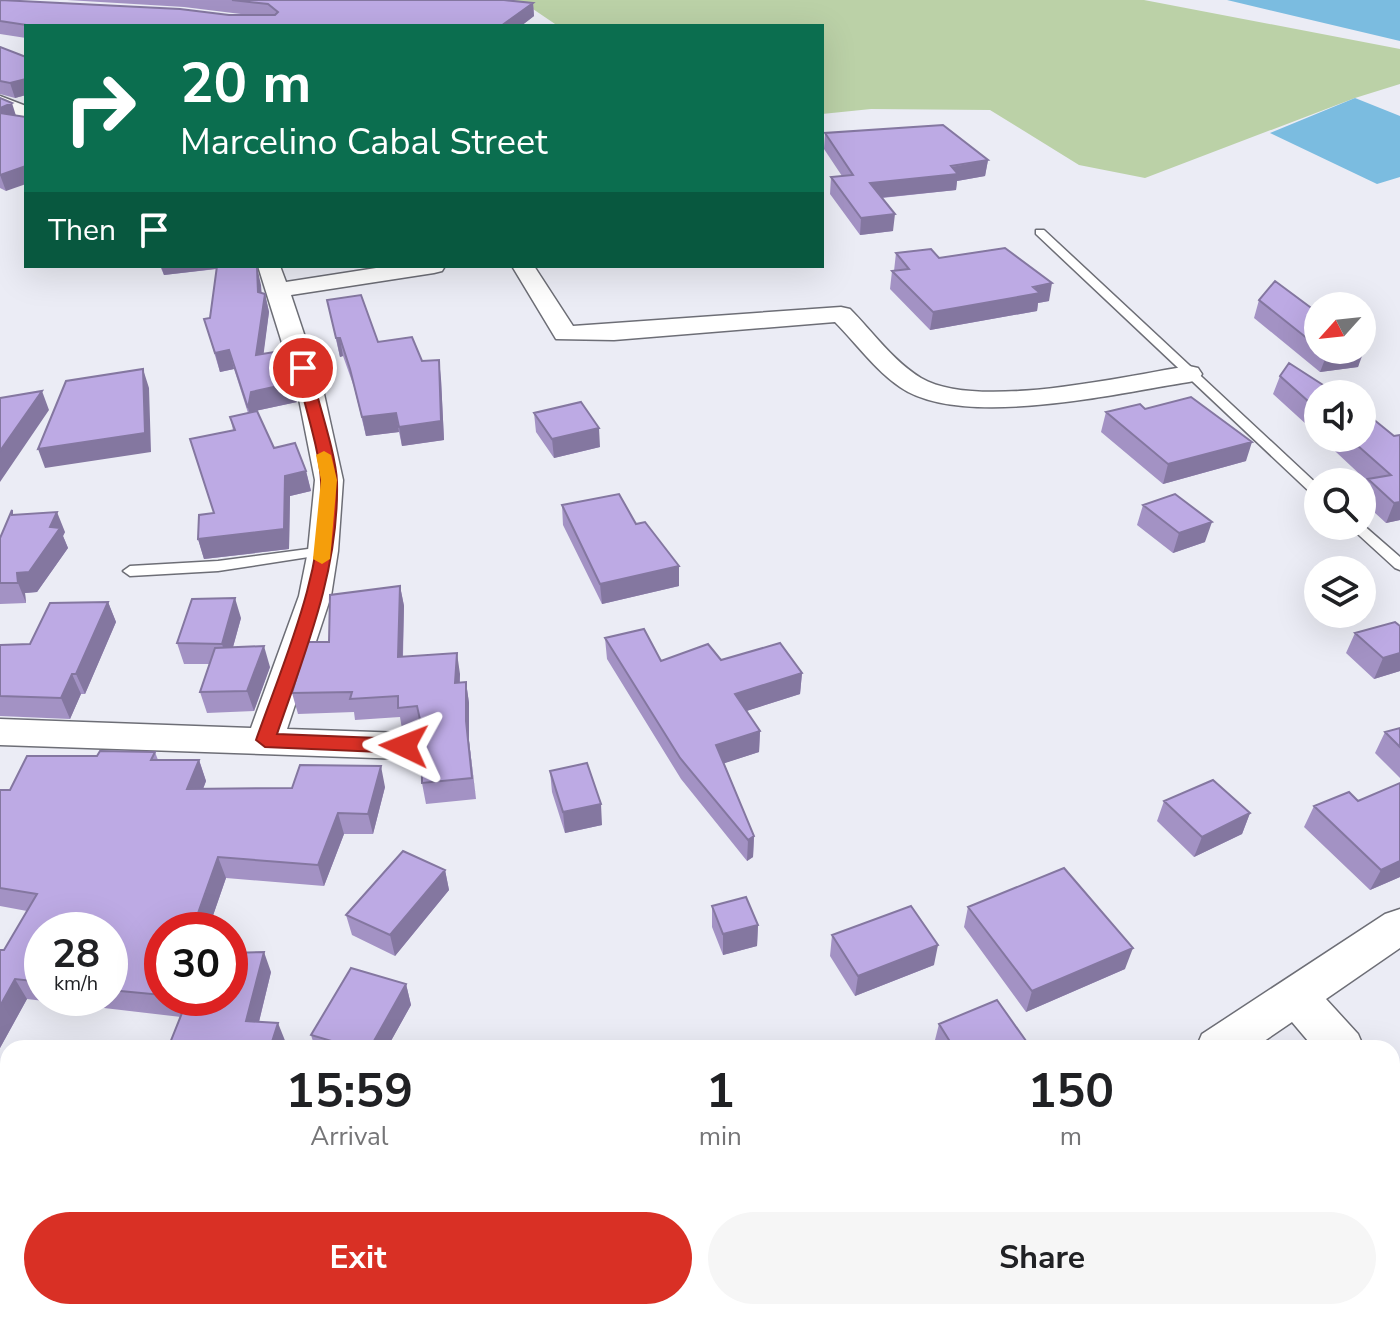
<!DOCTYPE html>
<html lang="en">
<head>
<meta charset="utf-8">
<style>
  :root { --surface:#fff; --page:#f6f6f6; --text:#202124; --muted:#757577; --accent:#d93025 }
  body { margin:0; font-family:"Nunito Sans",sans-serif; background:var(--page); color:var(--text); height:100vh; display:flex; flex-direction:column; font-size:30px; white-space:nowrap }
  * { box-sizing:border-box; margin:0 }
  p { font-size:26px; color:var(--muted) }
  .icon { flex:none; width:44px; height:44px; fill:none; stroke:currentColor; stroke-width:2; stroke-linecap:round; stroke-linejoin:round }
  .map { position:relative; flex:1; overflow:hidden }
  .sheet { position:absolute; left:0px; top:1040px; width:1400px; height:280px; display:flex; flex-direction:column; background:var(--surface); border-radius:24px 24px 0 0; box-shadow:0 8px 32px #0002 }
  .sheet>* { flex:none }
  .banner { position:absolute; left:24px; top:24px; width:800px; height:244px; border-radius:0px; box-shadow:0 8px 32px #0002; background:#0b6e4f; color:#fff; overflow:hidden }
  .needle { width:52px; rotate:243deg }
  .fabs { position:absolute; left:1304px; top:292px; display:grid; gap:16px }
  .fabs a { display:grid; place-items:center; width:72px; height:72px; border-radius:50%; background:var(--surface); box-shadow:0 8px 32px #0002; font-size:40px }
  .speed { position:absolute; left:24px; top:912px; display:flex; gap:16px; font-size:40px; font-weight:700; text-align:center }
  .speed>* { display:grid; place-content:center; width:104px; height:104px; border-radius:50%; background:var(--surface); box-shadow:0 8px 32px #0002; line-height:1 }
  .speed small { font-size:20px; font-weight:400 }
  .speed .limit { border:12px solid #d22; background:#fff; color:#111 }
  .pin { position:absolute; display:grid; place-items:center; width:68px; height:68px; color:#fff; margin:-34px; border:4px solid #fff; border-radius:50%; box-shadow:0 2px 8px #0007 }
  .me { position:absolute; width:88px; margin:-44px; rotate:272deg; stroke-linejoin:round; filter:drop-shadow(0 0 6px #0008) }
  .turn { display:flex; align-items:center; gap:28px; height:168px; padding:0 24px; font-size:36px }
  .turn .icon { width:104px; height:104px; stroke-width:2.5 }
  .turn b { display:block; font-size:56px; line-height:68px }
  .then { display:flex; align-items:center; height:76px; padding:0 24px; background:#0003; gap:16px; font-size:30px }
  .eta { display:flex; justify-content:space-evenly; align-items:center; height:136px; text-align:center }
  .eta b { font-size:48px; font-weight:700; line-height:56px }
  .primary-button { display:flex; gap:16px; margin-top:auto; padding:16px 24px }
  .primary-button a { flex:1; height:92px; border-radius:48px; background:var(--accent); color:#fff; font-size:32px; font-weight:700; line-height:92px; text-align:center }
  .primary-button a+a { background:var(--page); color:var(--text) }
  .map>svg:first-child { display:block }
</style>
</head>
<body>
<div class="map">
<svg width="1400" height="1320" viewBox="0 0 1400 1320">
  <rect width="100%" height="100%" fill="#ebecf5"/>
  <path fill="#bbd1a7" d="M438,0H1144L1400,49V84L1355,98L1145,178L1079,165L990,110L871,109L822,114V26H558L530,7Z"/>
  <path fill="#7bbce0" d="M1227,0H1400V41Z
    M1355,98L1400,116V177L1377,184L1270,133Z"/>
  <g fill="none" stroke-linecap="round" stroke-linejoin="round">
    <g stroke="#6d6e76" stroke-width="3">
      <path id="service" d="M1036,230H1044L1318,485V496L1313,495L1036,234Z
        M1362,524L1400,557V570L1395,568L1349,526H1362Z
        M323,547L328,548L330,551L328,554L218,571L130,576L123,571L130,566L218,561Z"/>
    </g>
    <g stroke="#6d6e76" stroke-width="3">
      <path id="minor" d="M0,96L26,106V119L0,109Z
        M258,266H280L286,282L389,266H445L442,271L434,273L291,295L324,394L343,480L338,551L331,596L287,729L404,733L417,737L422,746L417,755L404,759L0,745V719L251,728L299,596L308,551L315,480L298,394Z
        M512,266H534L573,326L841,307L850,309C872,331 893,361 921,378C977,411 1124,376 1189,366L1198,368L1202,374L1198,380L1189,382C1117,393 962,430 900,387C875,370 856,343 835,322L614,340L556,339Z
        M1400,909V948L1326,999L1358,1034L1364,1048H1314L1292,1022L1254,1048H1196L1202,1034L1385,914Z
        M1392,1085L1400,1088V1137L1392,1134Z
        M838,1312H897L894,1320H835Z
        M1254,1312H1308L1311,1320H1257Z"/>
    </g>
    <use href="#service" fill="#fff" fill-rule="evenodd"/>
    <use href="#minor" fill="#fff" fill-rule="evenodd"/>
  </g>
  <path fill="#a392c4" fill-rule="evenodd" d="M0,0L229,15H249L184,7L67,0H504L533,3L534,16L521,26H26V38L0,34Z
    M0,47L26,57V95L15,98L0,94Z
    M0,98L6,191L0,188Z
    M825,133L988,160L985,176L957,181L956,190L882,198L893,231L860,235L830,194L831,177L842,176L824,149Z
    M896,253L939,258L1049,301L1038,303L1037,311L930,330L890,289L892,271H894Z
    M160,266L257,267L261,293L265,294L269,312L263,354L297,402L255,411L274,448L306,471L311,491L290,496L289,549L204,559L198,539L213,513L233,430L230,417L248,413L234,369L220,372L204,319L210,318L217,269L164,275Z
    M327,300L378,342L422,361L441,379L444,440L402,446L399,432L366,436L354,387L343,356L340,357Z
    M1259,300L1318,313V350H1362L1358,367L1320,372L1254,318Z
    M1280,376L1318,394V435L1273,394Z
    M1145,409L1246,461L1163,484L1101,432L1106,412Z
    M534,413L600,447L554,458L536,432Z
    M1394,436L1400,520L1386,523L1362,501V494L1367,481L1321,438H1362Z
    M562,505L636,524L679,566V586L602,604L563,525Z
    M1143,505L1205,542L1173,553L1137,525Z
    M14,515L65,532L63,536L68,548L37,592L25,593L26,603L0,604V538Z
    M400,586L404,606L403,657L460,674V683L466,682L469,703V741L476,799L426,804L422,783L421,727L402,729L400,717L355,720L354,712L298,714L292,693L329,642Z
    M108,602L116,622L85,694H81L70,719L0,716V645L30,644Z
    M241,618L233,647L270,667L254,711L207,713L200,692L209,664H184L177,643Z
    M1400,626V671L1374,679L1346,653L1355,633Z
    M605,638L661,661L721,660L802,673L800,694L746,711L760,731L759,752L724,763L754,836L753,857L747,861L681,779L607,659Z
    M1400,728V778L1375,753L1385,732Z
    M155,752L158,760H199L206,781L203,789L385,787L373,834H344L324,886L226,878L208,930H162V998H230L271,972L259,1022L286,1043L284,1048H168L181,1017L27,999L0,1048V950H4L27,911L0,906V790H10L97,756ZM42,930H110V998H42Z
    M550,771L602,825L565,833L552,792Z
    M1164,801L1250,813L1242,834L1194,857L1157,821Z
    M1358,801L1400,877L1370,890L1304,827L1314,806Z
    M445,870L449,890L395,956L352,935L346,915Z
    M712,906L758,925L757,946L723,955L712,927Z
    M968,907L1125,969L1026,1012L964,927Z
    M832,935L934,965L855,996L830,956Z
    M406,984L411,1005L387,1048H315L311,1035Z
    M939,1024L1031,1048H937L934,1044Z"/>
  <path fill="#8477a0" d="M533,3L534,16L521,26H501Z
    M26,79V95L15,98L10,83Z
    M12,103L17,119L0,125V108Z
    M988,160L985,176L957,181L956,190L868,199L870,183Z
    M26,166V184L6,191L0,175Z
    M895,214L893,231L860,235L861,218Z
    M161,266H223V268L164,275Z
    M257,267L261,285L263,310L258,292Z
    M1052,283L1049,301L1038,303L1037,311L930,330L933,312Z
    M265,294L269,312L261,374L256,355Z
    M336,338H340L343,356L340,357Z
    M1365,348L1358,367L1320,372L1327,354L1362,350V349Z
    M229,350L234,369L220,372L215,353Z
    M439,360L441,379L444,440L402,446L399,427Z
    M143,369L149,388L151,452L45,468L38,449Z
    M292,383L297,402L255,411L253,427L248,408L251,392Z
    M42,391L49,410L0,482V451Z
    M396,413L399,432L366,436L362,417Z
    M599,428L600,447L554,458L552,439Z
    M1252,442L1246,461L1163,484L1168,464Z
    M306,471L311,491L290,496L289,549L204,559L198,539L285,476Z
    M1400,502V520L1386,523L1394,503Z
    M57,512L65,532L63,536L68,548L37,592L25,593L26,603L18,583L17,573L50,527Z
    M1212,522L1205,542L1173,553L1179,533Z
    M679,566V586L602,604L600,584Z
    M400,586L404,606L402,678L398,657Z
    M235,598L241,618L228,665L222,644Z
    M108,602L116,622L85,694L76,674Z
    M264,646L270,667L254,711L247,691Z
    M457,653L460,674L458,704L455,683Z
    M1400,653V671L1374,679L1383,658Z
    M802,673L800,694L734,715L735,694Z
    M72,674L81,694L70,719L61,698Z
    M466,682L469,703V741L476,799L466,721Z
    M760,731L759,752L716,766V745Z
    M199,760L206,781L195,810L187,789Z
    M381,766L385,787L373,834L368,814Z
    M601,804L602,825L565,833L563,812Z
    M338,813L344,834L324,886L318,865Z
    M1250,813L1242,834L1194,857L1202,837Z
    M754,836L753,857L747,861L748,840Z
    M218,857L226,878L208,930H192Z
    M1400,861V877L1370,890L1381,870Z
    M445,870L449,890L395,956L390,935Z
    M758,925L757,946L723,955V934Z
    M938,945L934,965L855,996L858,976Z
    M1133,948L1125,969L1026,1012L1032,991Z
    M264,952L271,972L254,1042L246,1021Z
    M15,979L27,999L0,1048V1006Z
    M406,984L411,1005L387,1048H370Z
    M278,1023L286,1043L284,1048H270Z
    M8,1216V1268L0,1287V1235Z"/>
  <path fill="#bdaae4" stroke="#8477a0" stroke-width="2" d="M0,0L180,9L229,15H275L278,12L268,4L232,0H504L533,3L501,26H33L0,21Z
    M0,47L26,57V79L10,83L0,81Z
    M0,98L12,103L0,108Z
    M0,113L26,117V166L0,175Z
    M943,125L988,160L951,166L958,174L870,183L895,214L861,218L831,177L853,175L825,133Z
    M1005,248L1052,283L1033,287L1040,293L933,312L892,271L909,269L896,253L931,249L939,258Z
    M217,266L257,267L258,292L265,294L256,355L280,351L292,383L251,392L248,408L229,350L215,353L204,319L210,318Z
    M1275,281L1318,313V347L1259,300Z
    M361,295L378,342L412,337L422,361L439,360L441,421L399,427L396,413L362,417L350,369L340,338H336L327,300Z
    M1322,350H1353L1327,354Z
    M1289,363L1337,394H1318V410L1280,376Z
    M143,369L145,433L38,449L66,381Z
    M42,391L0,451V398Z
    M1191,397L1252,442L1168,464L1106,412L1140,404L1145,409Z
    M581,402L599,428L552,439L534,413Z
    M1362,410L1394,436L1400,435V502L1394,503L1368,479L1391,475L1349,438H1362Z
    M257,411L274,448L295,443L306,471L285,476L284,529L198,539L199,515L214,513L190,439L235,430L230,417Z
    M619,494L636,524L645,522L679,566L600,584L562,505Z
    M1175,494L1212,522L1179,533L1143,505Z
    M12,510V515L57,512L50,527L60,528L29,572L17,573L18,583H0V538Z
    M400,586L398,657L457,653L455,683L466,682V721L472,778L422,783L421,724L417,706L398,708V696L350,699L352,692L292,693L307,642H329L330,595Z
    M235,598L222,644L177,643L192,599Z
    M108,602L76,674H72L61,698L0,696V645L30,644L50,603Z
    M1395,622L1400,626V653L1383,658L1355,633Z
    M644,629L661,661L708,644L721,660L780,643L802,673L735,694L760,731L716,745L754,836L748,840L680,758L605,638Z
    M264,646L247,691L200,692L215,648Z
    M1400,728V747L1385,732Z
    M100,751L155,752L151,760H199L187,789L292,788L300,765L381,766L368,814L338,813L318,865L218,857L192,930H162V995L110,990V930H42V982L15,979L0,1006V950H4L37,894L0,888V790H10L27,756H97Z
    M587,763L601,804L563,812L550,771Z
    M1213,780L1250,813L1202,837L1164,801Z
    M1400,783V861L1381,870L1314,806L1349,792L1358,801Z
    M403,851L445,870L390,935L346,915Z
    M1064,868L1133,948L1032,991L968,907Z
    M746,897L758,925L723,934L712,906Z
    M911,906L938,945L858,976L832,935Z
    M264,952L246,1021L278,1023L270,1048H168L188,998H186H230V953Z
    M351,968L406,984L370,1048H355L311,1035Z
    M997,1000L1031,1048H954L939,1024Z
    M0,1201H8V1216L0,1235Z"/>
  <path fill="#d93025" stroke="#8d1f18" stroke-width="2" d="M303,364L310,368C317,399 336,453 337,482C339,571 305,652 277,734L404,739L414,746L404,753L265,747L256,740C285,658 325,570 321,481C320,451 303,400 296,368Z"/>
  <path fill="#f59e0b" d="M324,451L331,455L337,480L330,559L322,564L313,559L321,480L316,455Z"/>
</svg>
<div class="fabs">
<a><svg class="needle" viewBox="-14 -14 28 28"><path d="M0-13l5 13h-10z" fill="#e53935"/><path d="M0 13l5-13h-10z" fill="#757577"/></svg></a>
<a><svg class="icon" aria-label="sound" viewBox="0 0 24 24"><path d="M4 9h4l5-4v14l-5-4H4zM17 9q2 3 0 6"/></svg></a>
<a><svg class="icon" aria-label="search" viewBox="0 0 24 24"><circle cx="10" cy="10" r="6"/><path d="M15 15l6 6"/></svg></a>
<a><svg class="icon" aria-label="layers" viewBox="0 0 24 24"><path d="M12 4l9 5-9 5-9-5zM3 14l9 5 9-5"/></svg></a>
</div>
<div class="speed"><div>28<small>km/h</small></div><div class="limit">30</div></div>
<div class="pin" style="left:303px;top:368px;background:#d93025"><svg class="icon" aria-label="arrive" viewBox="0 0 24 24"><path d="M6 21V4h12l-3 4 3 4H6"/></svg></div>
<svg class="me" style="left:404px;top:746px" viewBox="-20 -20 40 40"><path d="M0-17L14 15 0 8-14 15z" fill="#d93025" stroke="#fff" stroke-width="4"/></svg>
<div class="banner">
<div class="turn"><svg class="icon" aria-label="right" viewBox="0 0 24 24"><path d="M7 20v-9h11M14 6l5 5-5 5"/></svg><div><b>20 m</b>Marcelino Cabal Street</div></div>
<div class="then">Then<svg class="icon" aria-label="arrive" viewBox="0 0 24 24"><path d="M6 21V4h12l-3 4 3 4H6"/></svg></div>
</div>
<section class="sheet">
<div class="eta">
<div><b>15:59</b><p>Arrival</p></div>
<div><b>1</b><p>min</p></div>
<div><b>150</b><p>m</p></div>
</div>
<div class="primary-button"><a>Exit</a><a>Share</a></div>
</section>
</div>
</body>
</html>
